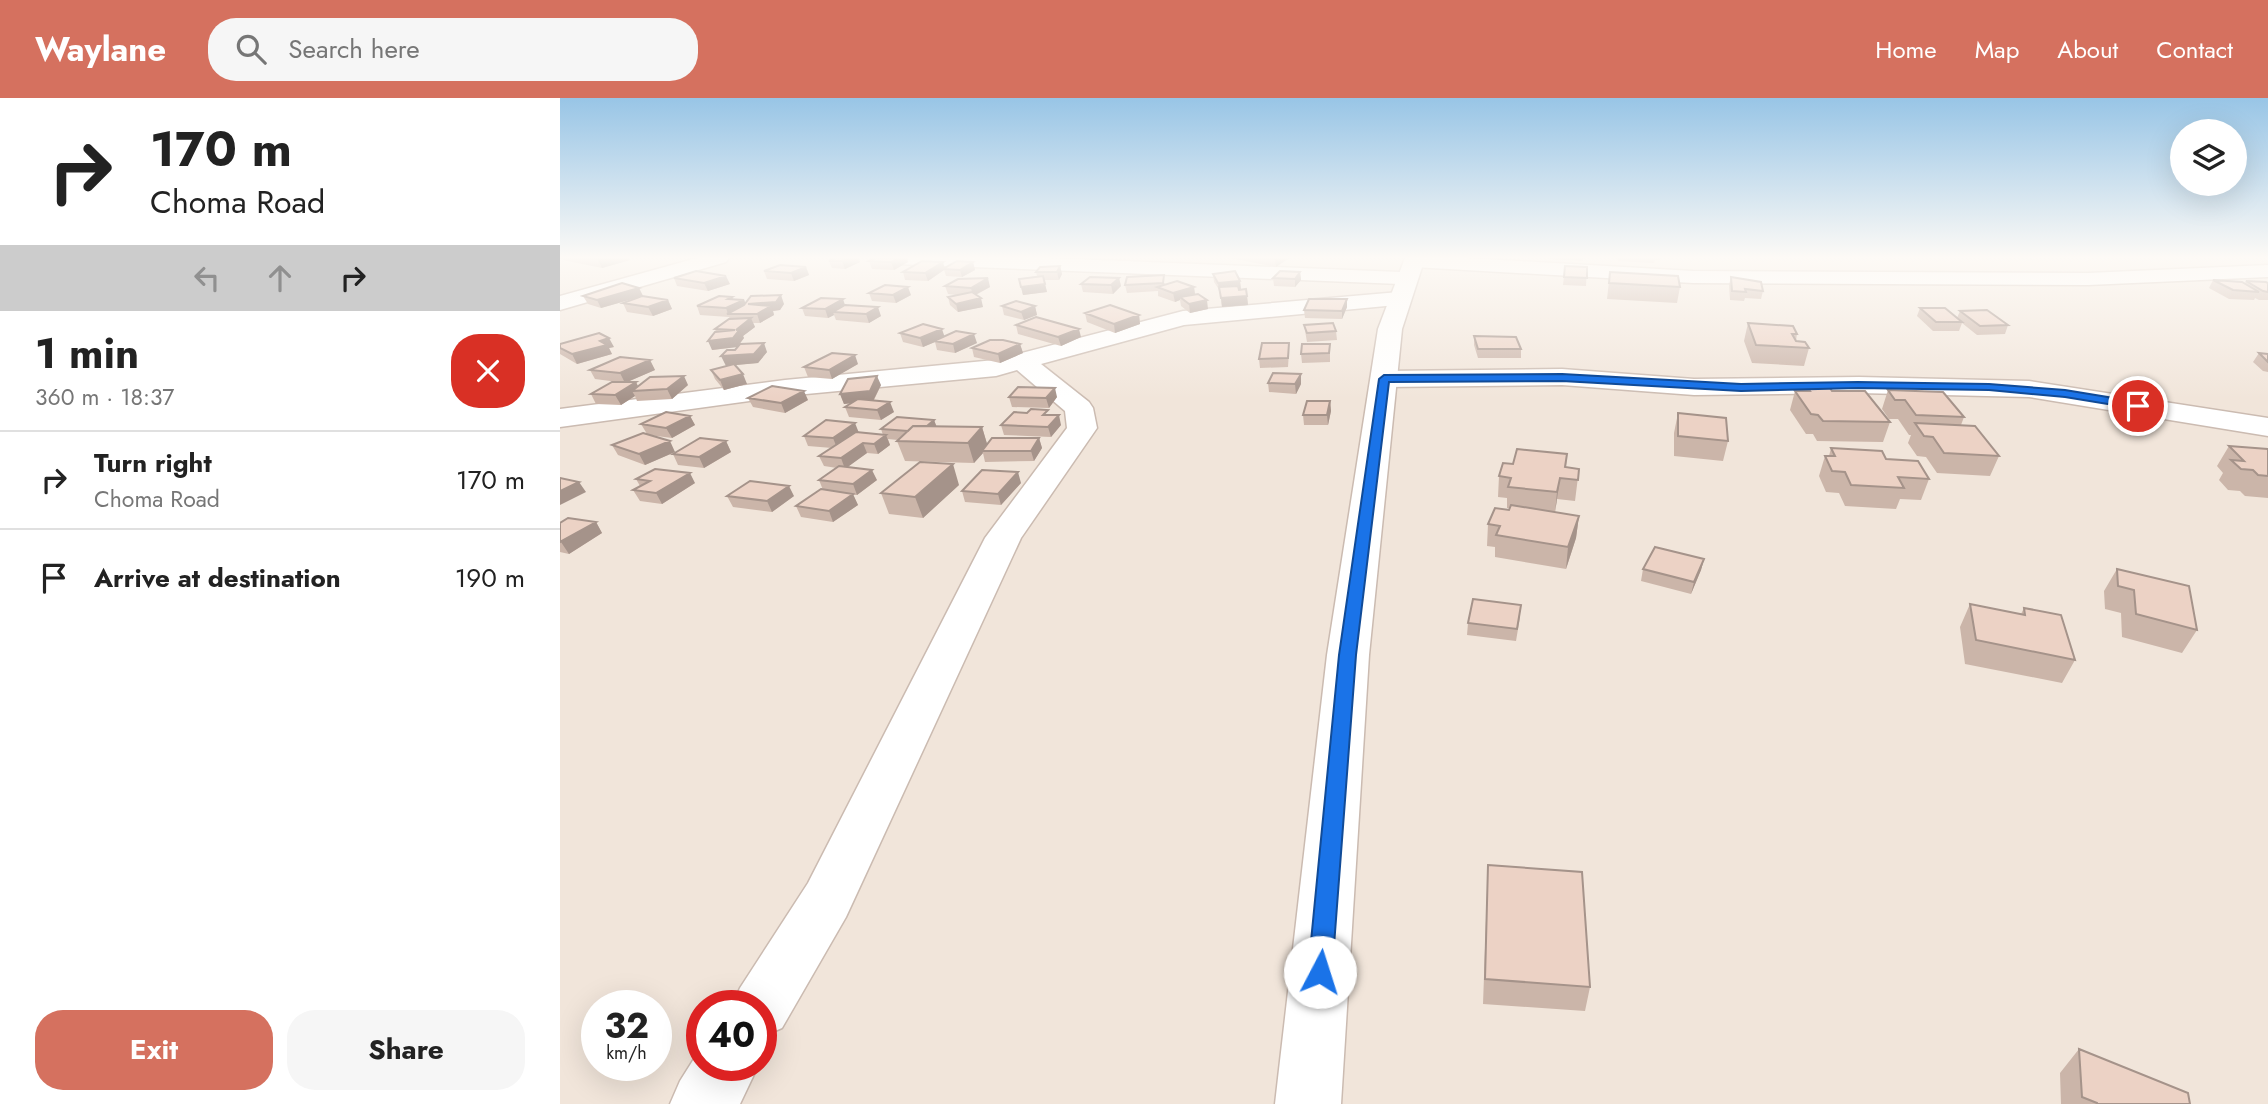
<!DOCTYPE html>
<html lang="en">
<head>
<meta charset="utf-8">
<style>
  :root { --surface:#fff; --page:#f6f6f6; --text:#222; --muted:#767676; --line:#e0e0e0; --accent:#d5715f }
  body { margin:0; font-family:Jost,sans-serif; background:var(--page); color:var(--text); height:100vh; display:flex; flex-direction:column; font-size:26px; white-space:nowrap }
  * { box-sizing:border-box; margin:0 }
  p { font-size:23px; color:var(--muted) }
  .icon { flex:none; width:38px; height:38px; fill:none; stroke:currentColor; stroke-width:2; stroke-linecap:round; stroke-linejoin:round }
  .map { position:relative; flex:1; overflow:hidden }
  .details { display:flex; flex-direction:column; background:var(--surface); width:560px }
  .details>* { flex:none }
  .top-card { background:#fff; color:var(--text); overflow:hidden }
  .tools { position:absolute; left:1610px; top:21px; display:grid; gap:14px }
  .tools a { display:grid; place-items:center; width:77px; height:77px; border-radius:50%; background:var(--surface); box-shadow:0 7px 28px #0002; font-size:35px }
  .speed { position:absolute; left:21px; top:892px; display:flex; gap:14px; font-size:35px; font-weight:700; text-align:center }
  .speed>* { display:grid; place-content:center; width:91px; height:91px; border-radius:50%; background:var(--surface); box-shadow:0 7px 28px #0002; line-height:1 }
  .speed small { font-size:18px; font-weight:400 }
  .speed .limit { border:10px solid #d22; background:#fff; color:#111 }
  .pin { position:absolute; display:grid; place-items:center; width:60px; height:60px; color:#fff; margin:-30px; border:4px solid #fff; border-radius:50%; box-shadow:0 2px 7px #0007 }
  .me { position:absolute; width:77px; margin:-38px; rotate:5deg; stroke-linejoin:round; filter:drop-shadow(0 0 5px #0008) }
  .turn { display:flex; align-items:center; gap:24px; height:147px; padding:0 35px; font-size:32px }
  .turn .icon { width:91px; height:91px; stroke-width:2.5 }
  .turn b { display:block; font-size:49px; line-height:60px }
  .lanes { display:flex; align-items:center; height:66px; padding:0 35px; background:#0003; justify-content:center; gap:35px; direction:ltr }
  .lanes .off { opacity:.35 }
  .round { display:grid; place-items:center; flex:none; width:74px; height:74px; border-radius:28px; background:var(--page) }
  .overview { display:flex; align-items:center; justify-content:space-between; height:119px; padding:0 35px }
  h1 { font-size:42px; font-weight:700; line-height:52px }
  .primary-button { display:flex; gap:14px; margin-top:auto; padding:14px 35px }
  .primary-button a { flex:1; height:80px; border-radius:28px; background:var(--accent); color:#fff; font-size:28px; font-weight:700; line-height:80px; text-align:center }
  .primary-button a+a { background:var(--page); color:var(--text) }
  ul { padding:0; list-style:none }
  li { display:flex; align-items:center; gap:21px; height:98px; padding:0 35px; border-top:2px solid var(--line) }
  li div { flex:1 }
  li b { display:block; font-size:26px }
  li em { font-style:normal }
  header { display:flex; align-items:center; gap:42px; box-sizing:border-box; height:98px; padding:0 35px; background:var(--accent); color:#fff }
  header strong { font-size:33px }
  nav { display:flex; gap:38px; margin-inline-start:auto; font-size:24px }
  .search { width:490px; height:63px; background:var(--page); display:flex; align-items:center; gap:18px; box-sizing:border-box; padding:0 24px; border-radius:28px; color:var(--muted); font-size:26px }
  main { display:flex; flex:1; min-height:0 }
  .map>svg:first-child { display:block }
</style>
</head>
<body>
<header>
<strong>Waylane</strong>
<div class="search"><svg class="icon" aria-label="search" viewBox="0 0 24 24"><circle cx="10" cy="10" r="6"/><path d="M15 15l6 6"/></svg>Search here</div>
<nav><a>Home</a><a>Map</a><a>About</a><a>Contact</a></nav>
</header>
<main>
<section class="details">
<div class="top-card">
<div class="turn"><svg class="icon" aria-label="right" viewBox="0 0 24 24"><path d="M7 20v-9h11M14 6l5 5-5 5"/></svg><div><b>170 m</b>Choma Road</div></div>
<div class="lanes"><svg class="icon off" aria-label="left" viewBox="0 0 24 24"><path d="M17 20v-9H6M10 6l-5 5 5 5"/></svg><svg class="icon off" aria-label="ahead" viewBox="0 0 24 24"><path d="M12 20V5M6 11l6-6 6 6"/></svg><svg class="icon" aria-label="right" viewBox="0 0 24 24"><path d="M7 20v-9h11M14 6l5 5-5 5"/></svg></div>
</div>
<div class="overview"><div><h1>1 min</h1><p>360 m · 18:37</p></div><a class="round" style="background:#d93025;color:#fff"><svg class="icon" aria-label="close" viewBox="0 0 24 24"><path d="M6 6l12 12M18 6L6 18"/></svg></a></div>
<ul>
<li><svg class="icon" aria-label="right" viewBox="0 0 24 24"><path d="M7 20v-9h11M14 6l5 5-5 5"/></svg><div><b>Turn right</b><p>Choma Road</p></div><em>170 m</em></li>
<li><svg class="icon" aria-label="arrive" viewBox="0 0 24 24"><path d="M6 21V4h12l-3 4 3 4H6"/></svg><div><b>Arrive at destination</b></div><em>190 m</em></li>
</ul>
<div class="primary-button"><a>Exit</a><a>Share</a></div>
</section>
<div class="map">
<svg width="1708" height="1006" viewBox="0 0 1708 1006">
  <rect width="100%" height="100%" fill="#faf3ea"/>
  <path fill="#f1e5da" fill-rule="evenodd" d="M0,160H1708V1006H0ZM37,908H96V968H37ZM142,908H201V968H142Z"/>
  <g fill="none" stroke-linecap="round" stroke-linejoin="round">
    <g stroke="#cbbbb1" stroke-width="3">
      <path id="minor" d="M137,160H169L166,164L0,212V198Z
        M326,160H488L840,174L847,176L851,180L847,184L840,186L336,166L329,164Z
        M846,160H907L1133,173L1528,175L1708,167V179L1528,187L1133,185L854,169L847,167L844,163Z
        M839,194L847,196L850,201L847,206L624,227L481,266L529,304L533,310L537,330L461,440L286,819L222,930L201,939V908H172L180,890L248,785L425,440L507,330L505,313L457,272L436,278L225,298L0,329V311L225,282L435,262L623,213Z
        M1002,271L1134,281L1299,279L1469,283L1708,320V338L1469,299L1299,295L1134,297L1002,287L824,289L815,287L811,281L815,275L824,273Z
        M142,948V968H198L180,1006H110L120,983Z"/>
    </g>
    <g stroke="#cbbbb1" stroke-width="3">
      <path id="tertiary" d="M845,160H865L842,231L809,557L781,1006H715L767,557L818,231Z"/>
    </g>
    <use href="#minor" fill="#fff" fill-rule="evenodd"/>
    <use href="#tertiary" fill="#fff" fill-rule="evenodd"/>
  </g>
  <path fill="#cbb5a9" d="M2,160H68L70,162L42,170L3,162Z
    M275,160H299L300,164L285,171L272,170L269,163Z
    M315,160H347L348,164L334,172L312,171L309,163Z
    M670,160H729L716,169Z
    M990,160H1023V163L990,161Z
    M1058,160H1100V162H1095L1094,165L1058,163Z
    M413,164L415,172L402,179L386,178L384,172L368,183L345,182L343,174L385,170Z
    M500,168L502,176L499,182H484L487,194L463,197L459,181L477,178L476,174Z
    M1005,168L1027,169L1026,188L1003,187Z
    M246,169L249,177L234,183L207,181L204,173Z
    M740,174L741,182L735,189L714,188L713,180Z
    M1050,174L1120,189L1117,205L1047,201Z
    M653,176L680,183L681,191H679L687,198L688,207L662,209L660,193L654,184Z
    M1171,179L1203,193L1201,201L1185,200L1184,203L1170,202L1169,187Z
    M114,180L170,186L148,193L117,188Z
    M559,180L561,188L553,196L523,194L521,186Z
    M1653,182L1685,185L1686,183L1708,185V202H1699L1695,200L1694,202L1669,201L1649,190Z
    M605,185V187L634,189L635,196L648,211L630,215L621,208L620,202L615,204L598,198V193L567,195L565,187Z
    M385,188L430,189L416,197L423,209L398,214L390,207L388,199L396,197L388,196Z
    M79,190L83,198L41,210L28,206L23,198Z
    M309,195L351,197L336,205L312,203Z
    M173,201L184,202L185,205L224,206L220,212L213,213L214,217L200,225H193L195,229L183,238L184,240L179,247L207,254L198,265L174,267L187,286L164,292L155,281L151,272L171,267L166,268L177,249L152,252L156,234L155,231L170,221L169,219L140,217L137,208Z
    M108,202L112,211L93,218L67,214L63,205Z
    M285,207L321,218L309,225L276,222L274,217L268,220L245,218L242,210Z
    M442,208H475L477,217L464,222L444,217Z
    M787,209L782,221L745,220L744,212Z
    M1360,210L1397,220L1400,213L1448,227L1445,236L1417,237L1402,225L1399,233H1373L1357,218Z
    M525,215L579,217L580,226L555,235L527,224Z
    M1188,225L1237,236L1236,243L1249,250L1244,268L1192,265L1184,243Z
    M456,227L521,239L501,248L458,236Z
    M744,227L776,233L777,242L747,244Z
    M340,235L384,238L417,245L395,255L377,252L375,244L363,249L343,244Z
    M914,238L961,251V260H918L914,247Z
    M729,245V254L728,269L700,270L699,261Z
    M0,246L54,249L49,250L52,256L17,266L0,256Z
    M460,246L463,255L440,265L414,259L412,250Z
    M770,255V264L742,265L741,256Z
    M1699,255L1708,256V274L1703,273L1693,264Z
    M90,262L95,272L67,284H76L78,288L128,287L112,301L77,303L75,298L61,307L36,306L31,296L58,284L35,281L30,272Z
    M298,266L272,281L248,279L244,269Z
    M741,276V286L736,296L709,294L708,285Z
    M321,287L314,302L334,314L321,322L289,319L285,309L291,305L284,306L280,296Z
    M1246,287L1272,293L1330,324L1323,344L1257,343L1253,336H1246L1230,312L1235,293H1245Z
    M1328,292L1404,319L1401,327L1439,358L1430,378L1377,375L1366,359L1357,358L1348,345L1351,337H1349L1338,321H1329L1322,311Z
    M449,299H497L489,310L452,309Z
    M188,300L248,302L225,315L193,309Z
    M770,303L771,313L768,327H744L743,317Z
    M1118,315L1168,343L1163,363L1114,358V335Z
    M489,317L501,327L491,339L444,337L441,327Z
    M130,318L135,327L112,340L89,337L115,354L85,367L58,357L52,347L87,336L81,326Z
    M374,322L376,328L422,329L427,346L479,340L482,350L474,363L425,364L423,355L414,365L345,363L337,343L338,342L328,341L330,347L318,356L307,355L287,369L317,382L297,397H293L298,407L273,424L241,419L236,408L263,392L259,382L277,370L264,368L259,358L272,350L248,348L244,338L299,334L323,337L321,331Z
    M166,343L171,354L144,370L118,367L113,356Z
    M1669,348L1708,351V400L1685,398L1680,393L1668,392L1659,382L1663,375L1657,368Z
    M1271,350L1326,361L1369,381L1361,402L1340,401L1336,411L1285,408L1279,395L1266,394L1259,378L1265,358H1269Z
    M1007,356L1006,369L1019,371L1015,403L997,401L995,414L1019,418L1016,440L1006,471L935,459V449L927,448L928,426L949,412L950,410H947V400L938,399L939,378L953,366Z
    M76,381L135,385L102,406L80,403L73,392L80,388Z
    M461,385L441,407L405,404L402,393Z
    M399,387L363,420L329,416L321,395Z
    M167,398H234L212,414L173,409Z
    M36,424L42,435L9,456L0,454V425Z
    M1144,461L1141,472L1131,496L1081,483L1083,471Z
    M1557,471L1637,532L1622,555L1562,539L1561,515L1545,511L1544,493Z
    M1410,506L1461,516L1464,510L1515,562L1502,585L1405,566L1400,529Z
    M960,519L956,543L907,537L908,525Z
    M928,767L1030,889L1025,913L923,906Z
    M1519,951L1630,1006H1501L1500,975Z"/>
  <path fill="#a5938a" d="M37,160H68L70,162L42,170Z
    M290,160H299L300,164L285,171L282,163Z
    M340,160H347L348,164L334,172L331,164Z
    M715,160H729L716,169Z
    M383,164L385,171H383L384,172L368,183L365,175Z
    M413,164L415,172L402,179L400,172Z
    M500,168L502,176L499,182L497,174Z
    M246,169L249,177L234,183L231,175Z
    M740,174L741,182L735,189V181Z
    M166,178L170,186L148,193L144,185Z
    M428,180L430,189L413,198L411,190Z
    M559,180L561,188L553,196L551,187Z
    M680,183L681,191L659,193L658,185Z
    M485,186L487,194L463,197L461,189Z
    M348,189L351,197L336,205L333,197Z
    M634,189L635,197L620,199V202L615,204L613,195Z
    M79,190L83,198L41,210L37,202Z
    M221,197L224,206L220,212L213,213L214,217L200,225L197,216L188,206Z
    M687,198L688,207L662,209L661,200Z
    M172,199L175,206L184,202L188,210L168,216L166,210L168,201Z
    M421,200L423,209L398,214L396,206Z
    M283,201L286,210L273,214L274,217L268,220L265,211Z
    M787,201V209L782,221V213Z
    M108,202L112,211L93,218L88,209Z
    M647,202L648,211L630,215L629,206Z
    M475,208L477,217L464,222L461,214Z
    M318,209L321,218L309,225L306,216Z
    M579,217L580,226L555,235L554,226Z
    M191,220L195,229L183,238L184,240L177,249L152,252L148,243L176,232Z
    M382,231L385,240L374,243L375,244L363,249L360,240Z
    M519,231L521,239L501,248L498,239Z
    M414,236L417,245L395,255L393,246Z
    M49,240L54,249L49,250L52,256L17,266L12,256L40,243Z
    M204,245L207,254L198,265L166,268L161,258Z
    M460,246L463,255L440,265L438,256Z
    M295,257L298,266L272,281L269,272Z
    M90,262L95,272L65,285L60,275Z
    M183,276L187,286L164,292L160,282Z
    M741,276V286L736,296L735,286Z
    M124,278L128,287L112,301L107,291Z
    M317,278L321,287L313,303L284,306L280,296Z
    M76,284L80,293H72L75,298L61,307L55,297Z
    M495,290L497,299L489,310L486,300Z
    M244,293L248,302L225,315L221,305Z
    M770,303L771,313L768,327L767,317Z
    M330,304L334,314L321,322L317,312Z
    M499,317L501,327L491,339L488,329Z
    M130,318L135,327L112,340L106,330Z
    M374,322L378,332L363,344L359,334Z
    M295,325L299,335L277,350L273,340Z
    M422,329L428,349L422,353L423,355L414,365L408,345Z
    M326,337L330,347L318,356L314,346Z
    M479,340L482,350L474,363L471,353Z
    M110,343L115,354L85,367L79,356Z
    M166,343L171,354L144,370L139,359Z
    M303,345L307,355L285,371L281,360Z
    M393,366L399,387L363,420L355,399Z
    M312,372L317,382L297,397L293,386Z
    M458,374L461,385L441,407L438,396Z
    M130,375L135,385L102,406L96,395Z
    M1000,380L995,415L997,394Z
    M19,384L26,394L0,407V393Z
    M229,388L234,398L212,414L207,403Z
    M293,396L298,407L273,424L269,413Z
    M1019,418L1016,440L1006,471L1008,449Z
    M36,424L42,435L9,456L1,444Z
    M1144,461L1141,472L1131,496L1134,484Z"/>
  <path fill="#ecd2c5" stroke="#a5938a" stroke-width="2" d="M275,160H290L282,163H269Z
    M315,160H340L331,164L309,163Z
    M362,163L383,164L365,175L343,174Z
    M397,163L413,164L400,172L383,171Z
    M220,167L246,169L231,175L204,173Z
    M500,168L497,174H476L480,169Z
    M1005,168L1027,169V180L1004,179Z
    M136,173L166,178L144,185L114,180Z
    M675,173L680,183L658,185L653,176Z
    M720,173L740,174L735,181L713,180Z
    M1050,174L1118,178L1120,189L1049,185Z
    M604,177L603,185L565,187L567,179Z
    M483,178L485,186L461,189L459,181Z
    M530,179L559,180L551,187L521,186Z
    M1171,179L1201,184L1203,193L1185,191L1186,194L1172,193Z
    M428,180L411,190L385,188L398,181Z
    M1653,182L1682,184L1699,194L1673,192Z
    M617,183L634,189L613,195L597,189Z
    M1686,183L1706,184L1708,185V194L1703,193Z
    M62,185L79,190L37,202L23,198Z
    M325,187L348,189L333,197L309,195Z
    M678,188L679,192L686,191L687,198L661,200L659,189Z
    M412,194L421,200L396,206L388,199Z
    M638,196L647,202L629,206L620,199Z
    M221,197L216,204L188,206L211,208L197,216H167L184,207L191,198Z
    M82,198L108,202L88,209L63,205Z
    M159,198L172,199L168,201L184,202L166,210L137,208Z
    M261,200L283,201L265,211L242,210Z
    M749,201H787L782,213L744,212Z
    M456,203L475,208L461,214L442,208Z
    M285,207L318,209L306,216L273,214Z
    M550,207L579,217L554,226L525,215Z
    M1360,210H1385L1402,224H1376Z
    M1427,212L1448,227L1420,228L1400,213Z
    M476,219L519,231L498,239L456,227Z
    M191,220L176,232L180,231L173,240L148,243L155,234L175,232L155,231L169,221Z
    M773,225L776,233L747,235L744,227Z
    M1188,225L1233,228L1237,236H1232L1236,243L1245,244L1249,250L1196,247Z
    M363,226L382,231L360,240L340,235Z
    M396,233L414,236L393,246L374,243Z
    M39,235L49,240L40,243L47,247L12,256L0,250V246Z
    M914,238L956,239L961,251H918Z
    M430,242H443L460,246L438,256L412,250Z
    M204,245L194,256L161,258L167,252H175L180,246Z
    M702,245H729L728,260L699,261Z
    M742,246H770L769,255L741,256Z
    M272,255L295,257L269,272L244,269Z
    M1699,255L1708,256V264Z
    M60,259L90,262L60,275L30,272Z
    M174,266L183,276L160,282L151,272Z
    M713,275L741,276L735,286L708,285Z
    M124,278L107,291L72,293L90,279Z
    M317,278L310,293L280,296L288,281Z
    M52,284H76L55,297L31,296Z
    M1246,287H1268L1272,293H1305L1330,324L1263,323L1258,317L1251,316L1235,293H1250Z
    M212,288L244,293L221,305L188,300Z
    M458,289L495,290L486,300L449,299Z
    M1328,292L1383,294L1404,319L1356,317L1345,302H1335Z
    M298,301L330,304L317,312L285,309Z
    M747,303H770L767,317H743Z
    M471,311L488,312L483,317H499L488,329L441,327L454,314L467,315Z
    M106,314L130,318L106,330L81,326Z
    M1118,315L1166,320L1168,343L1118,338Z
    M337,319L374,322L367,328H353L348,333L321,331Z
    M266,322L295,325L273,340L244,338Z
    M1355,325L1415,328L1439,358L1384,355L1373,339L1364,338Z
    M353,328L422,329L408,345L337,343Z
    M296,334L326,337L314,346L303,345L281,360L259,358Z
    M83,335L110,343L79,356L52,347Z
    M140,340L166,343L139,359L113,356Z
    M432,340H479L471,353H422Z
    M1669,348L1708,351V378L1698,377L1693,372L1681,371L1671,362L1684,363Z
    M1271,350L1322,353L1326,361L1358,363L1369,381L1338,379L1344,390L1291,387L1285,374L1272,373L1265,358H1275Z
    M957,351L1007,356L1005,369L1019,371L1018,382L1000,380L997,394L948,389L951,380L939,378L943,365L953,366Z
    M360,364L393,366L355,399L321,395Z
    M279,368L312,372L293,386L259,382Z
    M95,371L130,375L96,395L73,392L90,383L76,381Z
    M422,372L458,374L438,396L402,393Z
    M0,380L19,384L0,393Z
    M190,383L229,388L207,403L167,398Z
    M261,391L293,396L269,413L236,408Z
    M951,407L1019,418L1008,449L936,437L940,428L928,426L935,410L949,412Z
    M8,420L36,424L0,444V425Z
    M1095,449L1144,461L1134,484L1083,471Z
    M1557,471L1629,488L1637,532L1576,516L1574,492L1558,488Z
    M913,501L961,507L957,531L908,525Z
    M1410,506L1465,517L1464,510L1501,517L1515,562L1416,542Z
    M928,767L1022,774L1030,889L925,881Z
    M1519,951L1628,995L1630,1006H1537V1005L1522,999Z"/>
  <linearGradient id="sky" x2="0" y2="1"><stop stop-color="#98c5e6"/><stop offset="0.53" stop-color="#fdfaf6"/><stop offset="1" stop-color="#fdfaf6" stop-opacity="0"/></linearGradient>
  <rect width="1708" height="301" fill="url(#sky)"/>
  <path fill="#1a73e8" stroke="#114b97" stroke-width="2" d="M1002,276L1181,286L1298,284L1429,286L1505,292L1578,304L1584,308L1578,311L1505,299L1429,292L1298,290L1181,293L1002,283L829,284L796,557L772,874L768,882L760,885L751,882L748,874L779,557L819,281L824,277Z"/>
</svg>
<div class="tools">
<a><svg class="icon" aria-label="layers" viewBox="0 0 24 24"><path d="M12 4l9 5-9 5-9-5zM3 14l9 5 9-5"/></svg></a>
</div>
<div class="speed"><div>32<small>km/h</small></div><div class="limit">40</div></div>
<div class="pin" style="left:1578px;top:308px;background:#d93025"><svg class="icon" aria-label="arrive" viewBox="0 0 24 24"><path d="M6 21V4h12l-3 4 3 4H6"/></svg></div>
<svg class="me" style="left:760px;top:874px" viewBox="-20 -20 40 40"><circle r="19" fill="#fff"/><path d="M0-13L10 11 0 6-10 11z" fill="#1a73e8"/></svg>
</div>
</main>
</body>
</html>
